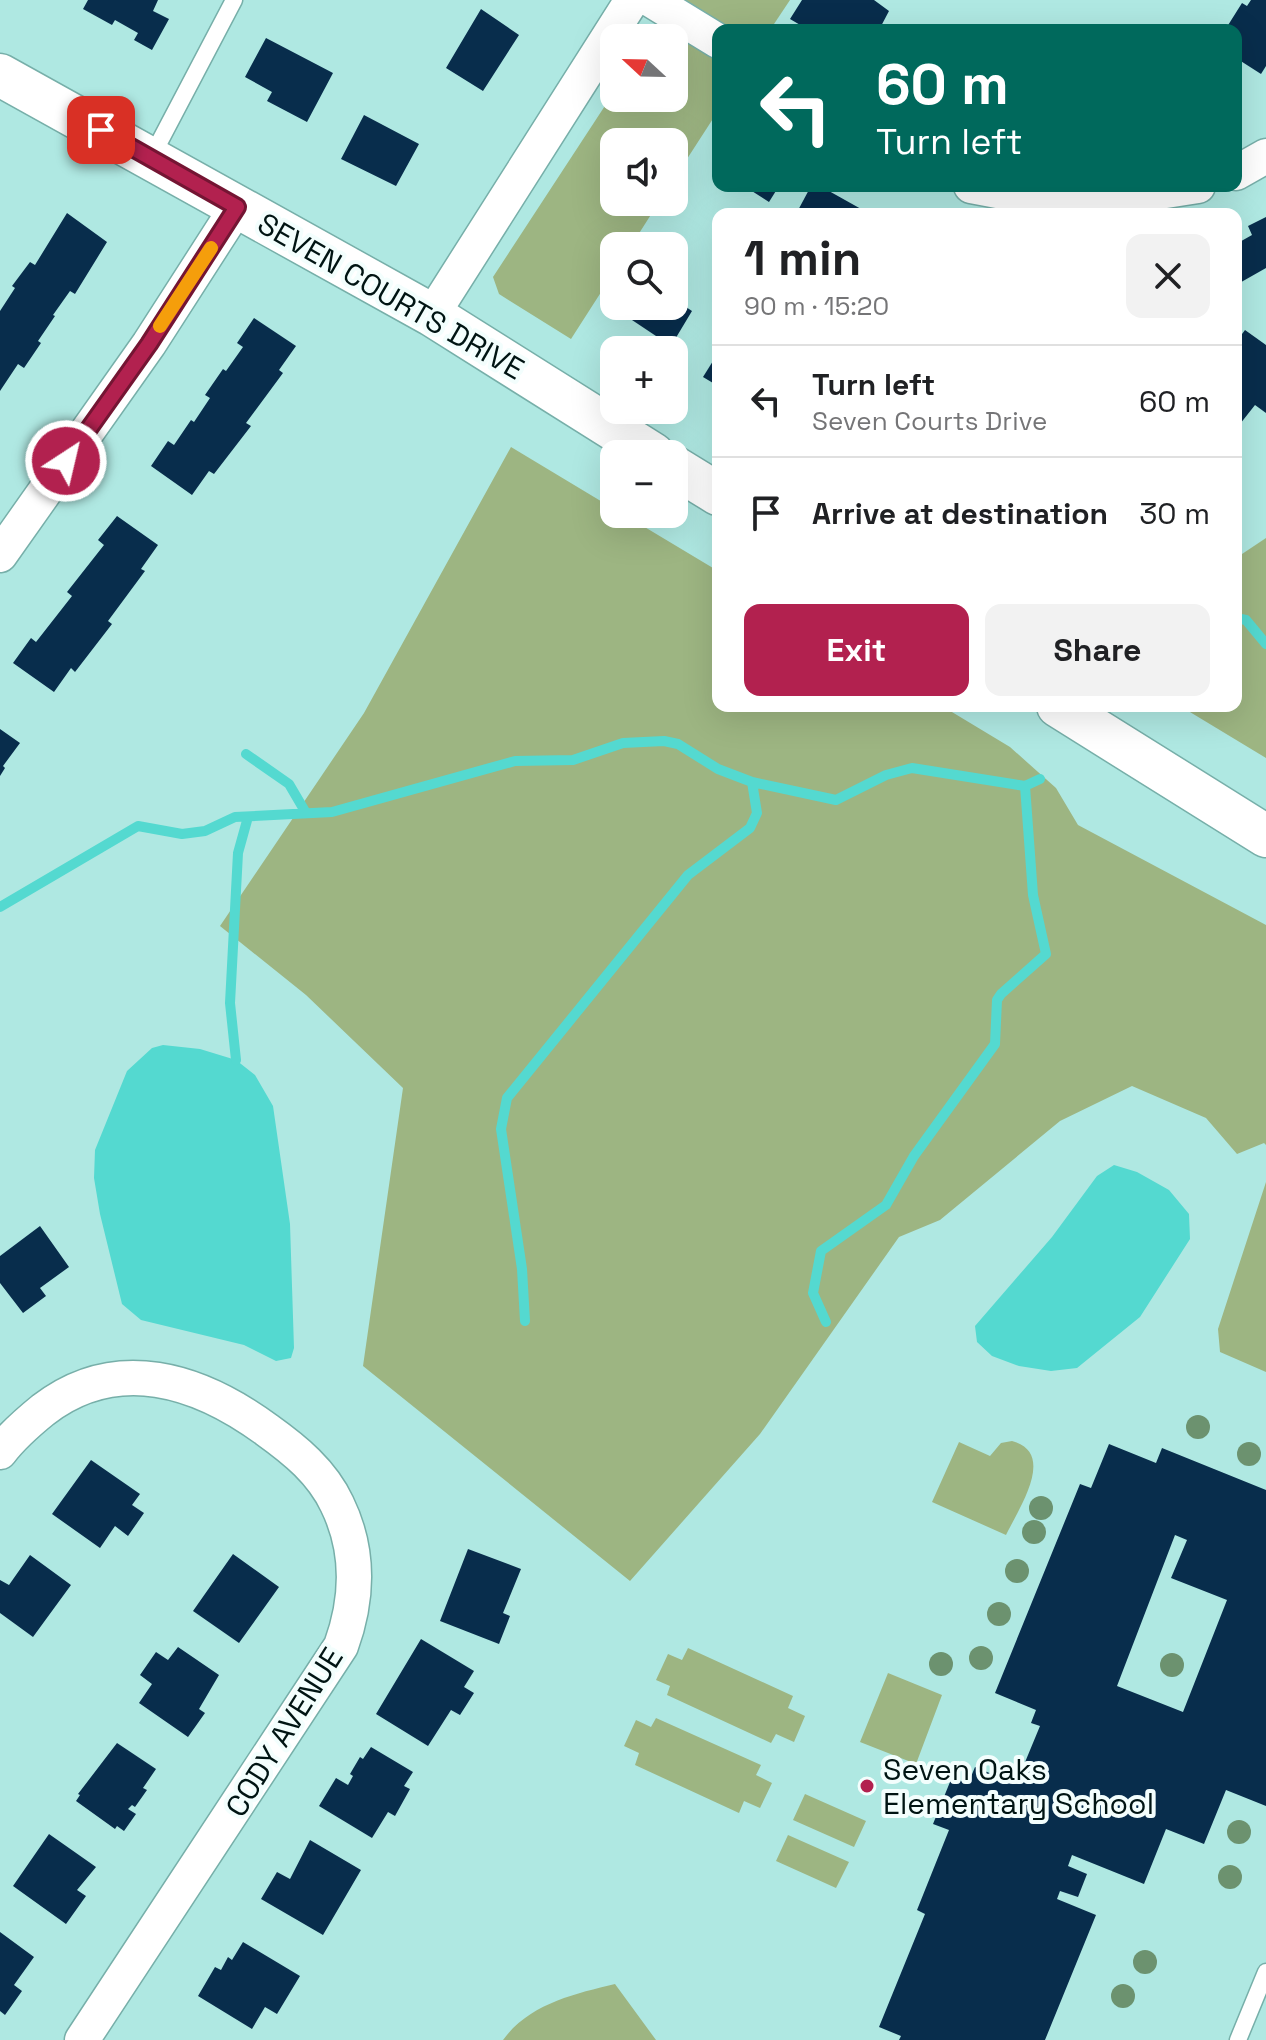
<!DOCTYPE html>
<html lang="en">
<head>
<meta charset="utf-8">
<style>
  :root { --surface:#fff; --page:#f2f2f2; --text:#202124; --muted:#757577; --line:#e0e0e0; --accent:#b2214f }
  body { margin:0; font-family:"Space Grotesk",sans-serif; background:var(--page); color:var(--text); height:100vh; display:flex; flex-direction:column; font-size:30px; white-space:nowrap }
  * { box-sizing:border-box; margin:0 }
  p { font-size:26px; color:var(--muted) }
  .icon { flex:none; width:44px; height:44px; fill:none; stroke:currentColor; stroke-width:2; stroke-linecap:round; stroke-linejoin:round }
  .map { position:relative; flex:1; overflow:hidden }
  .sheet { position:absolute; left:712px; top:208px; width:530px; height:504px; display:flex; flex-direction:column; background:var(--surface); border-radius:16px; box-shadow:0 8px 32px #0002 }
  .sheet>* { flex:none }
  .guide { position:absolute; left:712px; top:24px; width:530px; height:168px; border-radius:16px; box-shadow:0 8px 32px #0002; background:#00695c; color:#fff; overflow:hidden }
  .needle { width:52px; rotate:292deg }
  .controls { position:absolute; left:600px; top:24px; display:grid; gap:16px }
  .controls a { display:grid; place-items:center; width:88px; height:88px; border-radius:16px; background:var(--surface); box-shadow:0 8px 32px #0002; font-size:40px }
  .pin { position:absolute; display:grid; place-items:center; width:68px; height:68px; color:#fff; margin:-34px; border-radius:16px; box-shadow:0 4px 12px #0006 }
  .me { position:absolute; width:88px; margin:-44px; rotate:35deg; stroke-linejoin:round; filter:drop-shadow(0 0 6px #0008) }
  .turn { display:flex; align-items:center; gap:28px; height:168px; padding:0 32px; font-size:36px }
  .turn .icon { width:104px; height:104px; stroke-width:2.5 }
  .turn b { display:block; font-size:56px; line-height:68px }
  .round { display:grid; place-items:center; flex:none; width:84px; height:84px; border-radius:16px; background:var(--page) }
  .summary { display:flex; align-items:center; justify-content:space-between; height:136px; padding:0 32px }
  h1 { font-size:48px; font-weight:600; line-height:60px }
  .cta { display:flex; gap:16px; margin-top:auto; padding:16px 32px }
  .cta a { flex:1; height:92px; border-radius:16px; background:var(--accent); color:#fff; font-size:32px; font-weight:600; line-height:92px; text-align:center }
  .cta a+a { background:var(--page); color:var(--text) }
  ul { padding:0; list-style:none }
  li { display:flex; align-items:center; gap:24px; height:112px; padding:0 32px; border-top:2px solid var(--line) }
  li div { flex:1 }
  li b { display:block; font-size:30px }
  li em { font-style:normal }
  .map>svg:first-child { display:block }
</style>
</head>
<body>
<div class="map">
<svg width="1266" height="2040" viewBox="0 0 1266 2040">
  <rect width="100%" height="100%" fill="#afe8e2"/>
  <path fill="#9db582" d="M674,0H790L770,30H718V111L674,179V142H614V202H659L631,246H614V272L571,339L499,294L493,277L614,92V98H674V38H649Z
    M511,447L614,509V514H623L718,571V706H942L1010,747L1056,788L1078,825L1266,925V1145L1264,1143L1237,1154L1206,1118L1132,1086L1060,1121L940,1220L899,1237L760,1434L630,1581L363,1366L403,1088L306,995L220,926L364,713Z
    M1266,538V758L1180,706H1236V558Z
    M1266,1182V1372L1220,1352L1218,1329Z
    M1012,1441C1057,1453 1019,1508 1006,1535L932,1502L959,1442L990,1456L1001,1443Z
    M688,1648L793,1696L788,1708L805,1716L794,1742L776,1734L771,1743L667,1695L670,1686L656,1680L668,1654L682,1660Z
    M888,1673L942,1695L916,1764L860,1742Z
    M656,1718L761,1765L756,1775L772,1783L760,1808L744,1801L739,1813L635,1765L639,1753L624,1746L636,1720L651,1727Z
    M805,1794L866,1821L854,1847L793,1820Z
    M788,1835L849,1862L836,1888L776,1861Z
    M615,1984L656,2040H503C529,2004 574,1994 615,1984Z"/>
  <path fill="#54d9d0" d="M163,1045L200,1049L236,1060L255,1075L273,1106L290,1224L294,1348L291,1358L276,1361L244,1345L141,1320L122,1304L100,1214L94,1178L95,1150L127,1071L152,1048Z
    M1114,1165L1137,1172L1169,1190L1189,1214L1190,1239L1140,1317L1077,1368L1051,1371L1019,1366L992,1356L977,1342L975,1326L1052,1237L1097,1176Z"/>
  <g fill="none" stroke-linecap="round" stroke-linejoin="round">
    <path stroke="#54d9d0" stroke-width="10" d="M1236,618L1246,620L1266,644
      M246,754L289,784L306,813
      M0,907L138,826L182,834L205,831L235,817L332,812L515,761L573,760L623,743L664,741L678,744L718,769L752,782L836,800L886,775L912,768L1025,786L1040,779
      M236,1060L230,1003L238,853L248,817
      M525,1321L522,1269L501,1129L507,1098L688,875L750,828L757,813L752,782
      M826,1322L813,1293L821,1251L886,1205L914,1156L995,1044L997,1000L1001,994L1046,954L1033,895L1025,786"/>
  </g>
  <path fill="#082d4c" fill-rule="evenodd" d="M88,0H158L153,11L169,19L152,50L134,40L138,33L115,20L112,25L83,9Z
    M802,0H874L889,11L879,30H816L809,25L807,29L790,19Z
    M1251,0H1266V66L1261,74L1236,58V46L1241,39L1236,36V30H1225L1242,3L1247,6Z
    M481,9L519,35L483,91L446,68Z
    M266,38L333,73L307,122L267,101L272,92L245,77Z
    M364,115L419,144L396,186L341,159Z
    M744,186H779L769,202Z
    M811,186H820L870,214H796Z
    M67,213L107,242L75,294L70,291L53,315L55,316L38,341L41,343L24,368L18,364L0,391V311L15,288L12,286L30,262L35,265Z
    M1266,217V268L1236,285V244L1252,235L1248,226Z
    M674,299L692,311L671,346L611,306H674Z
    M254,318L296,346L279,370L283,373L246,423L251,426L214,474L209,471L192,495L151,466L168,441L174,445L191,420L194,422L210,398L205,395L223,369L226,371L243,347L237,343Z
    M1245,330L1266,345V413L1255,405L1240,424L1236,421V342Z
    M718,353V386L703,377Z
    M117,516L158,545L141,569L145,571L108,621L112,624L75,672L71,668L54,692L13,663L31,638L36,642L72,596L67,592L104,545L98,540Z
    M0,729L20,743L3,766L5,768L0,776Z
    M40,1226L69,1267L40,1288L46,1296L23,1313L0,1283V1256Z
    M1109,1444L1156,1463L1162,1448L1266,1490V1806L1226,1790L1204,1844L1166,1829L1144,1884L1072,1855L1068,1866L1087,1874L1078,1897L1060,1891L1057,1899L1096,1915L1045,2040H899L901,2036L879,2027L925,1914L917,1910L949,1830L933,1824L952,1777L968,1784L975,1767L1016,1784L1040,1726L1031,1723L1036,1710L995,1693L1080,1484L1091,1488ZM1175,1535L1187,1540L1171,1578L1227,1600L1183,1712L1117,1686Z
    M91,1460L140,1494L132,1505L144,1513L128,1536L115,1526L100,1548L52,1514Z
    M468,1549L521,1569L503,1613L510,1616L499,1644L440,1621Z
    M233,1554L279,1587L239,1643L193,1611Z
    M30,1555L71,1585L33,1637L0,1613V1580L9,1585Z
    M421,1639L474,1671L464,1687L474,1693L460,1715L451,1710L428,1746L376,1714Z
    M178,1647L219,1675L199,1709L205,1713L188,1737L139,1703L152,1684L140,1675L156,1652L168,1660Z
    M117,1743L156,1769L143,1788L147,1790L135,1807L132,1805L128,1809L136,1814L124,1831L117,1826L115,1829L76,1801L80,1795L78,1794Z
    M371,1747L413,1772L404,1786L410,1789L395,1816L388,1812L372,1838L319,1806L336,1778L348,1785L353,1776L350,1774L360,1757L363,1759Z
    M49,1834L96,1867L77,1890L86,1896L66,1924L13,1886Z
    M310,1840L361,1870L323,1935L261,1899L277,1872L290,1879Z
    M0,1932L34,1957L14,1985L22,1991L5,2015L0,2011Z
    M243,1942L300,1976L277,2014L265,2007L252,2029L198,1996L215,1967L221,1970L228,1957L232,1960Z"/>
  <g fill="none" stroke-linecap="round" stroke-linejoin="round">
    <g stroke="#77afa9" stroke-width="19">
      <path id="service" d="M151,158L234,0
        M1238,2040L1266,1972"/>
    </g>
    <g stroke="#77afa9" stroke-width="37">
      <path id="minor" d="M651,0L718,41
        M1236,173L1266,156
        M971,186L1040,199L1089,203L1198,186
        M432,315L632,0
        M0,555L149,344L237,207
        M0,1452C12,1436 27,1423 43,1410C117,1353 199,1380 267,1430C295,1450 322,1472 337,1504C360,1551 358,1599 341,1646L82,2040"/>
    </g>
    <g stroke="#77afa9" stroke-width="45">
      <path id="tertiary" d="M0,75L432,315L653,454
        M674,467L718,494
        M1058,706L1266,836"/>
    </g>
    <use href="#service" stroke="#fff" stroke-width="16"/>
    <use href="#minor" stroke="#fff" stroke-width="34"/>
    <use href="#tertiary" stroke="#fff" stroke-width="42"/>
  </g>
  <g fill="#6c926f">
    <circle cx="1198" cy="1427" r="12"/>
    <circle cx="1249" cy="1454" r="12"/>
    <circle cx="1041" cy="1508" r="12"/>
    <circle cx="1034" cy="1532" r="12"/>
    <circle cx="1017" cy="1571" r="12"/>
    <circle cx="999" cy="1614" r="12"/>
    <circle cx="981" cy="1658" r="12"/>
    <circle cx="941" cy="1664" r="12"/>
    <circle cx="1172" cy="1665" r="12"/>
    <circle cx="1239" cy="1832" r="12"/>
    <circle cx="1230" cy="1877" r="12"/>
    <circle cx="1145" cy="1962" r="12"/>
    <circle cx="1123" cy="1996" r="12"/>
  </g>
  <g fill="none" stroke-linecap="round" stroke-linejoin="round">
    <g stroke="#741533" stroke-width="20">
      <path id="route" d="M66,461L149,344L237,207L101,130"/>
    </g>
    <use href="#route" stroke="#b2214f" stroke-width="14"/>
    <path stroke="#f59e0b" stroke-width="14" d="M160,326L211,248"/>
  </g>
  <circle fill="#b2214f" stroke="#f3fefd" stroke-width="3" cx="867" cy="1786" r="8"/>
  <g text-anchor="middle" dominant-baseline="central" stroke-width="8" stroke-linejoin="round" paint-order="stroke">
    <g font-size="30" fill="#001413" stroke="#f3fefd">
      <text transform="translate(391 296) rotate(30)">SEVEN COURTS DRIVE</text>
      <text transform="translate(284 1732) rotate(-58)">CODY AVENUE</text>
    </g>
    <g font-size="30" fill="#001413" stroke="#f3fefd" text-anchor="start">
      <text x="883" y="1769">Seven Oaks<tspan x="883" dy="34">Elementary School</tspan></text>
    </g>
  </g>
</svg>
<div class="controls">
<a><svg class="needle" viewBox="-14 -14 28 28"><path d="M0-13l5 13h-10z" fill="#e53935"/><path d="M0 13l5-13h-10z" fill="#757577"/></svg></a>
<a><svg class="icon" aria-label="sound" viewBox="0 0 24 24"><path d="M4 9h4l5-4v14l-5-4H4zM17 9q2 3 0 6"/></svg></a>
<a><svg class="icon" aria-label="search" viewBox="0 0 24 24"><circle cx="10" cy="10" r="6"/><path d="M15 15l6 6"/></svg></a>
<a>+</a>
<a>−</a>
</div>
<div class="pin" style="left:101px;top:130px;background:#d93025"><svg class="icon" aria-label="arrive" viewBox="0 0 24 24"><path d="M6 21V4h12l-3 4 3 4H6"/></svg></div>
<svg class="me" style="left:66px;top:461px" viewBox="-20 -20 40 40"><circle r="17" fill="#b2214f" stroke="#fff" stroke-width="3"/><path d="M0-11L8 9 0 5-8 9z" fill="#fff"/></svg>
<div class="guide">
<div class="turn"><svg class="icon" aria-label="left" viewBox="0 0 24 24"><path d="M17 20v-9H6M10 6l-5 5 5 5"/></svg><div><b>60 m</b>Turn left</div></div>
</div>
<section class="sheet">
<div class="summary"><div><h1>1 min</h1><p>90 m · 15:20</p></div><a class="round"><svg class="icon" aria-label="close" viewBox="0 0 24 24"><path d="M6 6l12 12M18 6L6 18"/></svg></a></div>
<ul>
<li><svg class="icon" aria-label="left" viewBox="0 0 24 24"><path d="M17 20v-9H6M10 6l-5 5 5 5"/></svg><div><b>Turn left</b><p>Seven Courts Drive</p></div><em>60 m</em></li>
<li><svg class="icon" aria-label="arrive" viewBox="0 0 24 24"><path d="M6 21V4h12l-3 4 3 4H6"/></svg><div><b>Arrive at destination</b></div><em>30 m</em></li>
</ul>
<div class="cta"><a>Exit</a><a>Share</a></div>
</section>
</div>
</body>
</html>
